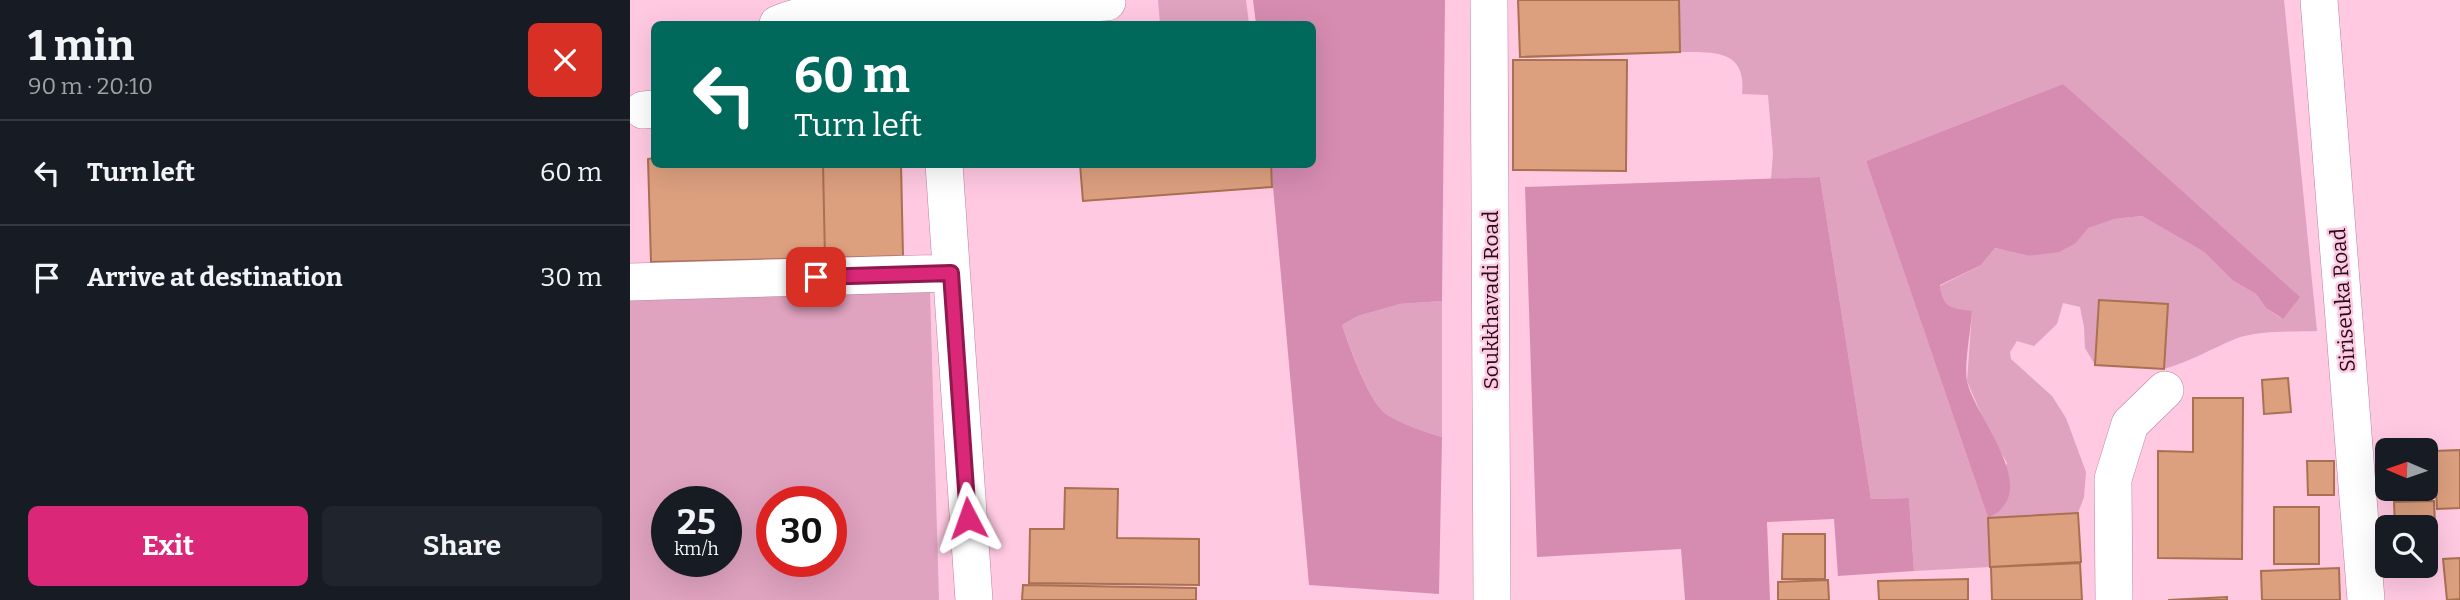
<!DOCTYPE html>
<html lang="en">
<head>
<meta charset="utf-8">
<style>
  :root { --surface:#171b24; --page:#20242c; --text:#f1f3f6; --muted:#9ea1a6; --line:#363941; --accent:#db2777 }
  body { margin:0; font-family:Bitter,serif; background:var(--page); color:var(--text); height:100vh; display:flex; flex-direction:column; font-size:26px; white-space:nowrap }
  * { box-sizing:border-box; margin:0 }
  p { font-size:23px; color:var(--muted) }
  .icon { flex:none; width:38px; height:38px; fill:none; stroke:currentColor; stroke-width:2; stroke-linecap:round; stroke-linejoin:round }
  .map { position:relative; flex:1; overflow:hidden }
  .details { display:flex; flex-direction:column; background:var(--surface); width:630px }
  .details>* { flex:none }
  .guide { position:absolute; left:21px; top:21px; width:665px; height:147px; border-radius:10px; box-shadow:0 7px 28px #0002; background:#00695c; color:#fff; overflow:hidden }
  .needle { width:46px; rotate:272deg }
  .buttons { position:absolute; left:1745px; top:438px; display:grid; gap:14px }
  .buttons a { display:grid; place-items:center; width:63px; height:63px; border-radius:10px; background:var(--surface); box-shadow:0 7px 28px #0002; font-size:35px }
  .speed { position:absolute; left:21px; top:486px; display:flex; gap:14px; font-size:35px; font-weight:700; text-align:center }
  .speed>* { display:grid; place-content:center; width:91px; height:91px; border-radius:50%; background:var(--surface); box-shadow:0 7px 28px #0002; line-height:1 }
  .speed small { font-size:18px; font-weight:400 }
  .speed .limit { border:10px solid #d22; background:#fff; color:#111 }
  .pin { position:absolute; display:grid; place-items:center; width:60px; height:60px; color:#fff; margin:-30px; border-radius:14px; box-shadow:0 4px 10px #0006 }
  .me { position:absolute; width:77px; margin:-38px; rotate:356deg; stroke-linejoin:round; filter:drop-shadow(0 0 5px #0008) }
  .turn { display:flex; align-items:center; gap:24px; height:147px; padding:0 28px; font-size:32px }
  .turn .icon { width:91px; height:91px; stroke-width:2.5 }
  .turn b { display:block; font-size:49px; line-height:60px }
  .round { display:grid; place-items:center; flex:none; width:74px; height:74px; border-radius:10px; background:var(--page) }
  .head { display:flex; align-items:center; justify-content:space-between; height:119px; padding:0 28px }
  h1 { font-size:42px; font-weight:700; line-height:52px }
  .action { display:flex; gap:14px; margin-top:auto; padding:14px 28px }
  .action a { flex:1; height:80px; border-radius:10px; background:var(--accent); color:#fff; font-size:28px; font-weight:700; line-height:80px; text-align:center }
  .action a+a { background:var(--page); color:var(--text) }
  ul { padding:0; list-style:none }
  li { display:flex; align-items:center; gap:21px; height:105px; padding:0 28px; border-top:2px solid var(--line) }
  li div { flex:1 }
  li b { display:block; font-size:26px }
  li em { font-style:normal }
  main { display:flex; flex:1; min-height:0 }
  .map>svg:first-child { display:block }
</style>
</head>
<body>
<main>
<section class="details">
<div class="head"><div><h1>1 min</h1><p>90 m · 20:10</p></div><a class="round" style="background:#d93025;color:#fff"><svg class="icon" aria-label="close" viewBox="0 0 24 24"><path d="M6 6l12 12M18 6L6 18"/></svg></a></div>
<ul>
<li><svg class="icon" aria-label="left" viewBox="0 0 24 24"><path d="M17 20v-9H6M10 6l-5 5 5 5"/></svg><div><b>Turn left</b></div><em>60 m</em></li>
<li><svg class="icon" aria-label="arrive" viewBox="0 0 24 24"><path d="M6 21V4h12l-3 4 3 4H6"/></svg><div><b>Arrive at destination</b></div><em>30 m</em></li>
</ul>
<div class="action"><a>Exit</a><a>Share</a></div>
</section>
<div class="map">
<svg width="1830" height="600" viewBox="0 0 1830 600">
  <rect width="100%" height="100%" fill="#ffc9e2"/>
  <path fill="#dfa2bf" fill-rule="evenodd" d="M528,0H616L619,24H530Z
    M1049,0H1654L1687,331C1664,332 1627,330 1605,339C1581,349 1559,362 1534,369L1538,304L1470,300L1465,365L1455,348L1454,327L1450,307L1433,303L1427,324L1404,346L1387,341L1380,352L1381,359L1422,396L1436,418L1456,472L1454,497L1448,513L1358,518L1360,567L1284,571L1279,498L1241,499L1190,177L1141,179L1143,154L1138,95L1112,94C1117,49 1083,52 1050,52ZM1433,84L1652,319L1636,308L1626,294L1602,280L1574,252L1512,216L1483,219L1457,228L1446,243L1399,256L1365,248L1351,265L1310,286C1313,309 1321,309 1342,312L1337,381L1358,430L1377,463L1358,518L1236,161Z
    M300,291L309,600H0V300ZM37,502H96V562H37ZM142,502H201V562H142Z
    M812,301V437C793,431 772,426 756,414C739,402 719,345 712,325L728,316L770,304Z"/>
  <path fill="#d68cb1" d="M623,0H815L812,301L770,304L728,316L712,325C719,346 739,402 756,414C772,425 793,431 812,437L809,594L679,585L641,165L682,164V24H626Z
    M1433,84L1670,297L1653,319L1636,308L1626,294L1602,280L1574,252L1512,216L1484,219L1458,228L1446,243L1429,252L1399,256L1365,248L1351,265L1310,285C1313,309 1321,308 1342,311C1341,329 1334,365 1337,381C1344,415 1402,478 1371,509C1368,513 1362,515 1358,518L1236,161Z
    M1190,177L1241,499L1279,498L1284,571L1208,576L1204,519L1137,522L1140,600H1055L1051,549L907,557L895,187Z"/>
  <path fill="#dda07f" stroke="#a97051" stroke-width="2" d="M888,0H1049L1050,52L890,57Z
    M883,60H997L996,171L883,170Z
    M24,158V164H193L195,258L21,262L18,159Z
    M193,164H271L273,256L195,258Z
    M450,164H641L642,187L453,201Z
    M1469,300L1538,304L1534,369L1465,365Z
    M1658,378L1661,412L1634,414L1632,380Z
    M1563,398H1613L1612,559L1528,558V451L1563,452Z
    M1830,450V508L1807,509L1804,451Z
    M1677,461H1704V495H1678Z
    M435,488L488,489L487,538L569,539V585L399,583L400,529H434Z
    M1804,501L1806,549L1796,550V527H1765L1764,502Z
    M1644,507H1689V564H1644Z
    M1448,513L1451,562L1360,567L1358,518Z
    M1153,534H1195V579H1152Z
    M1830,558V599L1817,600L1813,559Z
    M1450,563L1452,600H1362L1361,567Z
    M1709,568L1710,600H1632L1631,571Z
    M1338,579V600H1249L1248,581Z
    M1198,580L1199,600H1148V582Z
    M393,585L566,588V600H392Z
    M1597,597V600H1538Z"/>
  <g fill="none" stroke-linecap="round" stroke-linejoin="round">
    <g stroke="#bd809e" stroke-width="38">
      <path id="minor" d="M859,0L862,600
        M1689,0L1736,600
        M148,24C192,6 229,14 274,12C342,10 410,6 477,2
        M13,110L24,109
        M314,164L344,600
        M0,282L321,273
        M1484,600L1483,479L1500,424L1535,390"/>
    </g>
    <use href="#minor" stroke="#fff" stroke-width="37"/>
  </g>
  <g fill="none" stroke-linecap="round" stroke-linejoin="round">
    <g stroke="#8e194d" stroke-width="18">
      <path id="route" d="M186,277L321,273L338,518"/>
    </g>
    <use href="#route" stroke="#db2777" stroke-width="12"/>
  </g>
  <g text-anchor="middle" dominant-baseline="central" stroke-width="5" stroke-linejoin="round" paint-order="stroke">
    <g font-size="21" fill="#230c18" stroke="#ffc9e2">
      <text transform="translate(861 300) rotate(-90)">Soukkhavadi Road</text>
      <text transform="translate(1713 300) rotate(-94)">Siriseuka Road</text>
    </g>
  </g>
</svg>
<div class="buttons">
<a><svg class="needle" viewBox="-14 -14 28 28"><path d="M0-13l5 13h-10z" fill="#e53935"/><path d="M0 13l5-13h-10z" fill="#9ea1a6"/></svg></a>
<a><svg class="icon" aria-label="search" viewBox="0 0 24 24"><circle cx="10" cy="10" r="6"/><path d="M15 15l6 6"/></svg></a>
</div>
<div class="speed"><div>25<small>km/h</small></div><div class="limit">30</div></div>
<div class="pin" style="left:186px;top:277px;background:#d93025"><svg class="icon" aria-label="arrive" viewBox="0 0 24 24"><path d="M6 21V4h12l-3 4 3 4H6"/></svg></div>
<svg class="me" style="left:338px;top:518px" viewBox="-20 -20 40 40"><path d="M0-17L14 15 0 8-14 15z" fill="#db2777" stroke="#fff" stroke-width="4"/></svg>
<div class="guide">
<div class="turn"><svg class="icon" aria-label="left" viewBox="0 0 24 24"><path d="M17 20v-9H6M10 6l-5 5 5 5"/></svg><div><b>60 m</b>Turn left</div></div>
</div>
</div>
</main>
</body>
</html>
